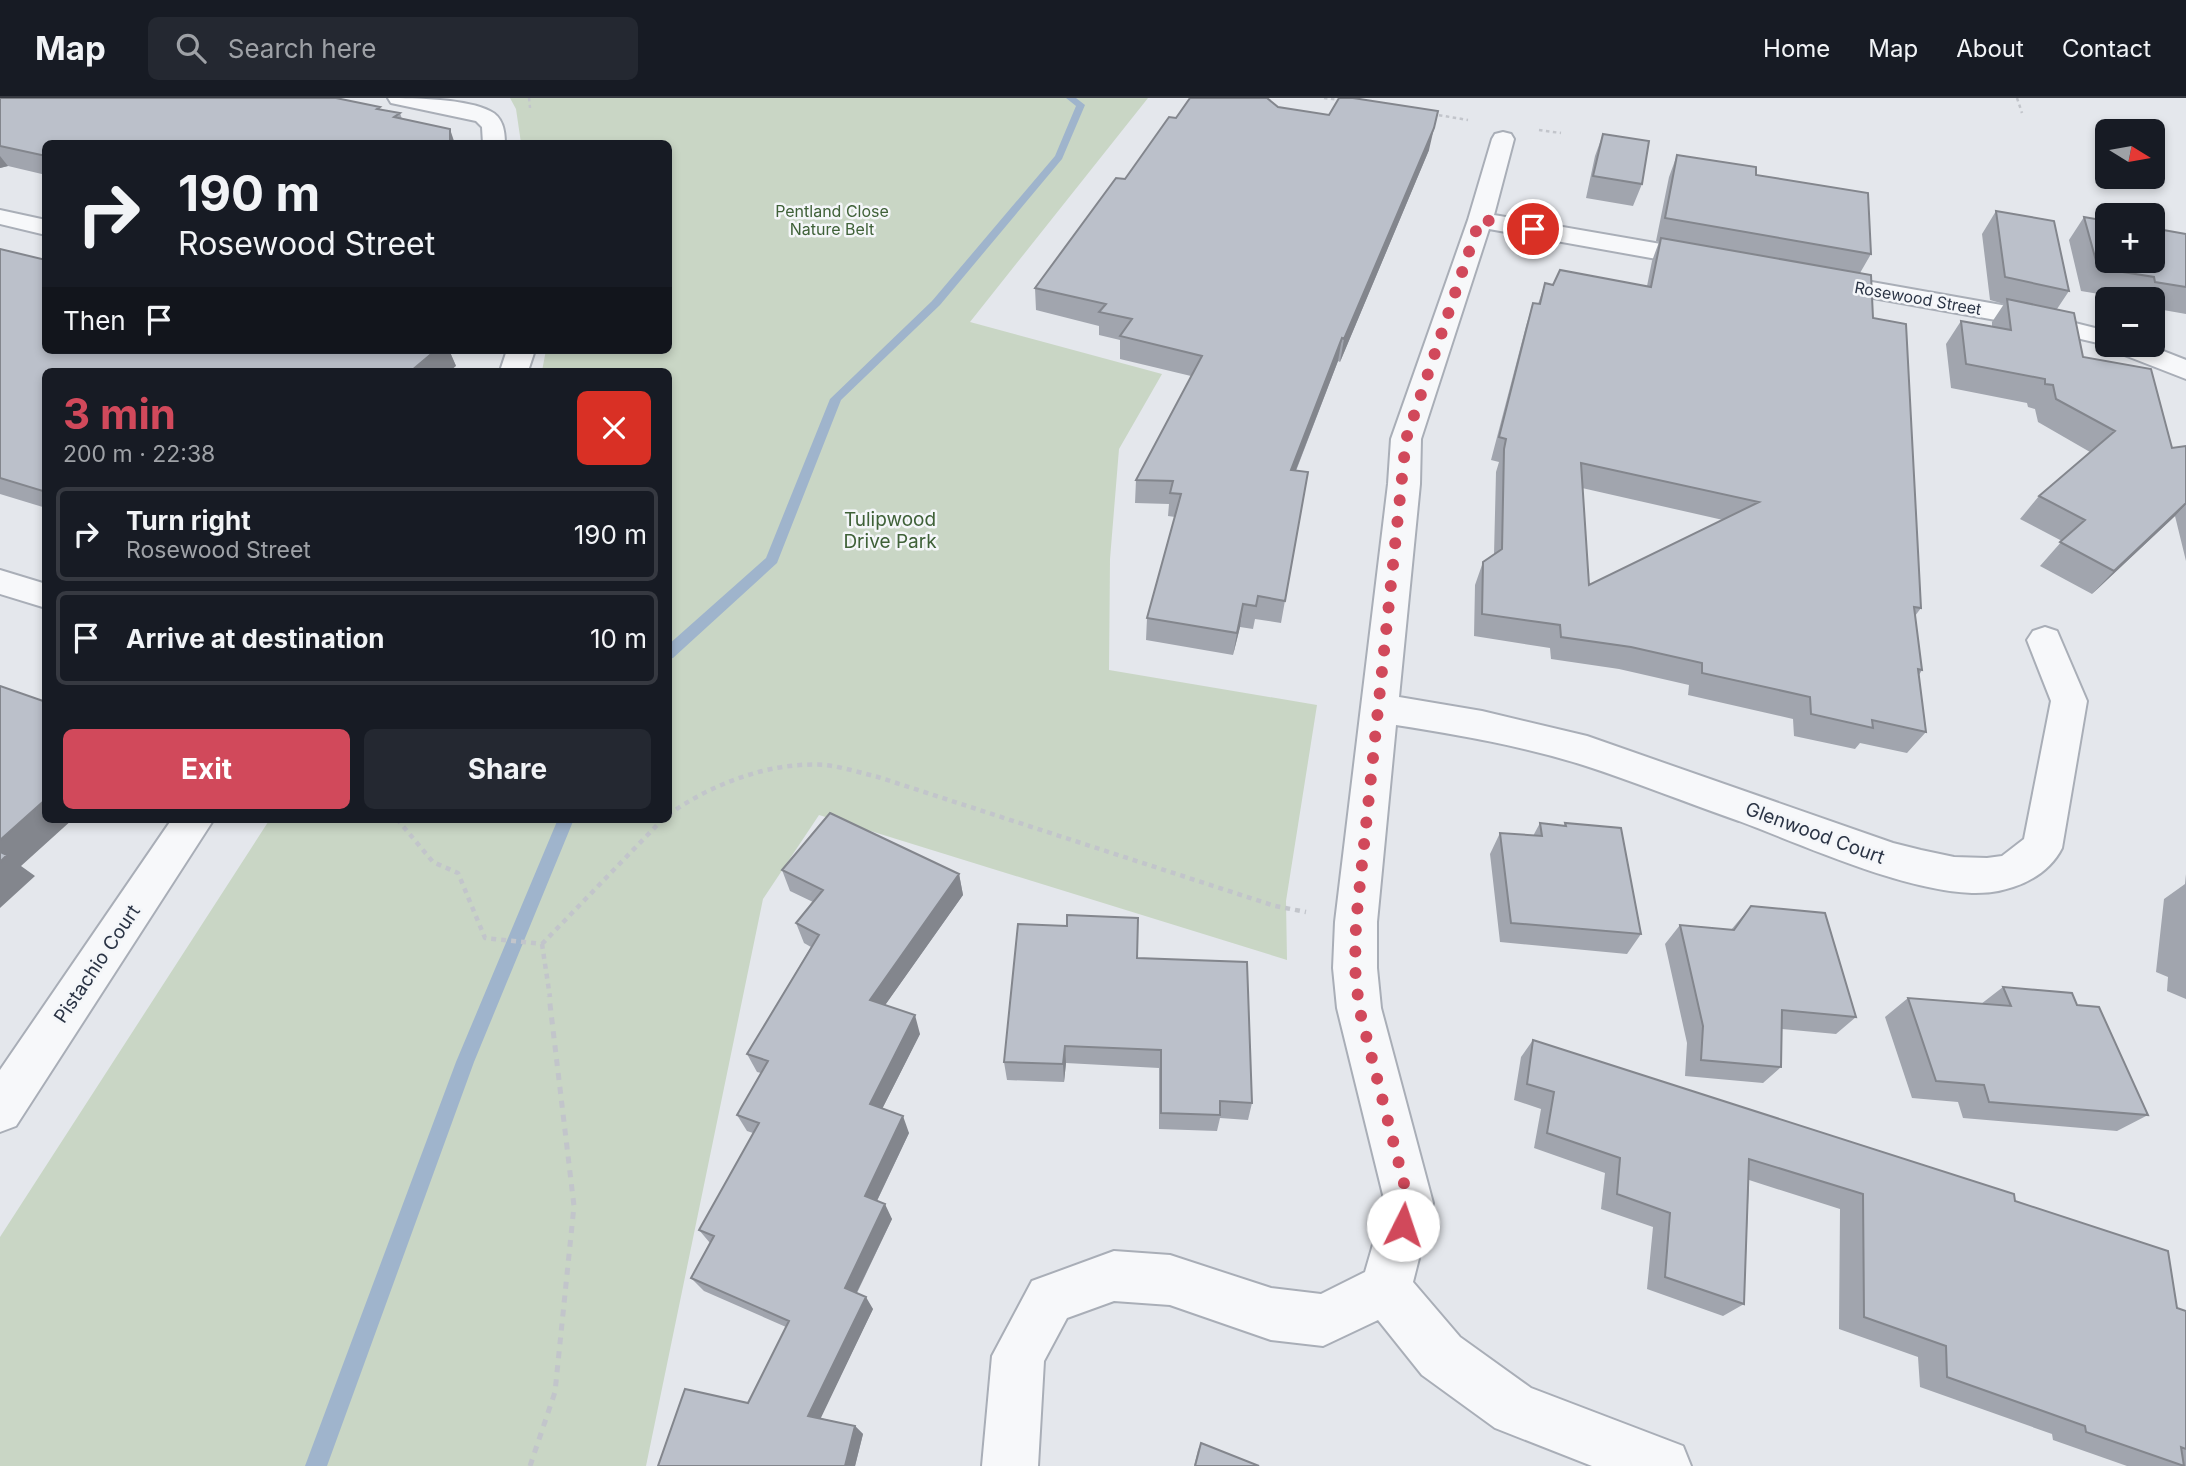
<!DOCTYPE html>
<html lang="en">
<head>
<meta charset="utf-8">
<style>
  :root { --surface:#171b24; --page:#242831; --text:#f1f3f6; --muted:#9ea1a6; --line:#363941; --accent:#d1495b }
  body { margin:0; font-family:Inter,sans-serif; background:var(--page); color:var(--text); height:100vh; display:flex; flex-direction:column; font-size:26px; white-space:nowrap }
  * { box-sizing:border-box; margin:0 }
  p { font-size:23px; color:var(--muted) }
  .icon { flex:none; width:38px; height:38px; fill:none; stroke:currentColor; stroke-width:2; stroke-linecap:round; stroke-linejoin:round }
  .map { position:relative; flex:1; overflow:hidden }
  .side { position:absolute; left:42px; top:270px; width:630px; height:455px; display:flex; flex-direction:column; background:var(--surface); border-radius:10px; box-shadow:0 4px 10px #0003 }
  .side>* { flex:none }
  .banner { position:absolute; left:42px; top:42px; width:630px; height:214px; border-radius:10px; box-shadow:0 4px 10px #0003; background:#171b24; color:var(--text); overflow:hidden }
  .needle { width:46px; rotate:101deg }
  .controls { position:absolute; left:2095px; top:21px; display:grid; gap:14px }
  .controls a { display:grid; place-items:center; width:70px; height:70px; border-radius:10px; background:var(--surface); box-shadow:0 4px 10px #0003; font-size:35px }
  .pin { position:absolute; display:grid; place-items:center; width:60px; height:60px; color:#fff; margin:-30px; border:4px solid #fff; border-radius:50%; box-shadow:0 2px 7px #0007 }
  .me { position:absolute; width:77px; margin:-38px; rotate:4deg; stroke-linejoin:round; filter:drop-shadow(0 0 5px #0008) }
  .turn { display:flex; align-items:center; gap:24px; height:147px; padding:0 21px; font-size:32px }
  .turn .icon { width:91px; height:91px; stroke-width:2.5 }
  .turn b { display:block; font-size:49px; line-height:60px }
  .then { display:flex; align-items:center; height:66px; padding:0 21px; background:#0003; gap:14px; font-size:26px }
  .round { display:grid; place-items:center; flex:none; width:74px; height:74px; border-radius:10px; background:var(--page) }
  .overview { display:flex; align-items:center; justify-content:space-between; height:119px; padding:0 21px }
  h1 { font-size:42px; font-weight:700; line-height:52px; color:var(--accent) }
  .cta { display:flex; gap:14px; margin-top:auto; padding:14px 21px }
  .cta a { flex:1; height:80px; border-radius:10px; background:var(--accent); color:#fff; font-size:28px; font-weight:700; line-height:80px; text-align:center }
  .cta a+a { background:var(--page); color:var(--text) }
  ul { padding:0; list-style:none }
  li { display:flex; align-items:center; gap:21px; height:94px; margin:0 14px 10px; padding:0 7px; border:4px solid var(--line); border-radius:10px }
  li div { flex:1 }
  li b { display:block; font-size:26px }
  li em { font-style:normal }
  header { display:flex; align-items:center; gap:42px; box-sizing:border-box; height:98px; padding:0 35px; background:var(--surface); border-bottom:2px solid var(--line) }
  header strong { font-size:33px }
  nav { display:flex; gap:38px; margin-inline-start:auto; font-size:24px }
  .search { width:490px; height:63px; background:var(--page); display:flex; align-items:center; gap:18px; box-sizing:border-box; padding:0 24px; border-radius:10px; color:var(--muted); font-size:26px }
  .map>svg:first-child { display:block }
</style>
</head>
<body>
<header>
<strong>Map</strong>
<div class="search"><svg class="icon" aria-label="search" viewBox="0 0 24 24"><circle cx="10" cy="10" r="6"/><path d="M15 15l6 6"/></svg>Search here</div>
<nav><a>Home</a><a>Map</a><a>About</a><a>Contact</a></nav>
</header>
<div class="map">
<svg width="2186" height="1368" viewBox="0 0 2186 1368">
  <rect width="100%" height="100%" fill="#e4e7ec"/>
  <path fill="#c9d6c5" d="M510,0H1148L970,224L1162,276L1119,351L1110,461L1109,572L1317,607L1286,803L1287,862L819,717L763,801L646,1368H0V1139L270,721H668V273H542L546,252H668V46L521,45L516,11Z"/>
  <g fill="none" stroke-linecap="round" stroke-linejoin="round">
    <path fill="#9fb4cc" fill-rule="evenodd" d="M1066,0H1076L1085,7L1062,61L940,207L841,302L777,465L673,560L668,561V547L766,460L830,301L932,203L1055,58L1076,8Z
      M558,721H574L474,964L327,1368H305L456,964Z"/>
    <g stroke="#a9aeb7" stroke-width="4">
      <path id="minor" d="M388,0C415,0 467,1 490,13C503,19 505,33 505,46H483L482,29L476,23L391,5Z
        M1503,34L1511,36L1514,41L1494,117L1707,154L1716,157L1720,162L1716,167L1707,170L1489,131L1421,341L1420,386L1399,599L1482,613L1587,638L1893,745L1921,752L1954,759L1987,760L2002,758L2024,741L2051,603L2027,542L2033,533L2045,529L2057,533L2087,603L2062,750C2046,782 2006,796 1972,795C1901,792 1806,748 1739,723C1687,705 1636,684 1583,667C1523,648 1459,637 1396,627L1377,824V870L1381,910L1433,1105L1413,1184L1460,1239L1531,1290L1683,1348L1691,1368H1592L1495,1330L1422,1277L1378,1222L1323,1248L1271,1242L1170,1207L1114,1203L1067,1220L1044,1263L1038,1368H982L992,1258L1032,1183L1114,1153L1170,1157L1271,1190L1321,1196L1365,1174L1385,1105L1337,910L1333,870L1335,824L1388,386L1391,341L1468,122L1492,41L1495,36Z
        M0,112L46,122V137L0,126Z
        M1821,175L2007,208L2107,233V247H2148L2186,262V281L2114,253L2111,248L2007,224L1812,189L1808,183L1812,177Z
        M507,252H535L528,273H500Z
        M0,472L46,486V510L0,496Z
        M172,721H214L16,1028L0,1034V972Z"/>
    </g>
    <path stroke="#c2c5cb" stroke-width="2.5" stroke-dasharray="3.5 3.5" stroke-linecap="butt" d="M529,0L530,10
      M1324,0L1340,2
      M2017,0L2022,15
      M1432,16L1468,22
      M1539,32L1561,35"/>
    <path stroke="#c2c5cb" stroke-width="4.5" stroke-dasharray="5 5" stroke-linecap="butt" d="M668,717C711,686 771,663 825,667C843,669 861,675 878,679L1275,808L1306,814
      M397,721L433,764L458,775L485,840L542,846
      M542,846L663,721
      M542,846L550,899"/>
    <path stroke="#c2c5cb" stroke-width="5" stroke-dasharray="7 7" stroke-linecap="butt" d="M530,1368L555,1294L574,1108L549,898"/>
    <use href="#minor" fill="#f7f8fa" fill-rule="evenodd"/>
  </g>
  <path fill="#a1a5ae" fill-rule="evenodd" d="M0,0L382,12L400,15L402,21L46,46V77L8,68L0,70Z
    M1278,9L1429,52L1340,264L1338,263L1296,373L1308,374L1281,525L1255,521L1253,531L1240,529L1233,557L1146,542L1147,520L1175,419L1168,418L1169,406L1135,405L1136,382L1191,278L1120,261V242L1099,237V228L1036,212L1035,190L1176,20Z
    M1603,36L1642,86L1633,108L1586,100L1595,58Z
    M1677,57L1756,77L1871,156L1860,175L1873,220L1921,510L1915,518L1922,572L1919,577L1926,634L1907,655L1860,645L1855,651L1794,638L1793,621L1688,597L1689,587L1619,571L1551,561L1550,550L1474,538L1475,487L1483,464L1494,457L1496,374L1499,364L1491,362L1526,228L1533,205L1538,206L1545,185L1553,187L1647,188L1652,163L1659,144L1656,143L1669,79ZM1582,390L1723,422L1589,487Z
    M1996,113L2069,193L2057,211L2083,259L2172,350L2186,348V463L2175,418L2092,496L2040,468L2062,443L2020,421L2039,398L2090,354L2038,324L2035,311L2028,309L2027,305L1951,290L1946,246L1961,223L1992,228V224L2004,206L1990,202L1982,136Z
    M2084,119L2186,136V216L2152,210V201H2129L2081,193L2069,142Z
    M0,151L46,252H449L456,268L46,273V410L0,396Z
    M1540,725L1564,728L1565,725L1641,836L1627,856L1500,844L1490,756L1500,735L1533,738Z
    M782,772L959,776L963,797L885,907L920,936L882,1011L909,1035L877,1103L892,1121L857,1195L873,1211L820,1320L855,1328L863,1336L855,1368H658L748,1305L786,1229L704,1193L691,1180L710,1145L699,1132L753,1035L747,1033L737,1017L761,975L757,974L747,956L811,849L804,845L796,825L813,804L790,793Z
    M2186,776V901L2167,893L2168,879L2156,874L2164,801L2185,786Z
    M1751,808L1856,919L1836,936L1782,931L1781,969L1763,985L1685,978L1687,945L1665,846L1680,827L1731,832Z
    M1137,860L1252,1005L1248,1022L1220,1020L1217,1033L1159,1031V970L1066,965L1064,984L1007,982L1004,964Z
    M2003,889L2148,1017L2117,1033L1963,1020L1958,1004L1912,1000L1885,919L1908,900L1981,906Z
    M1533,942L2015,1103L2177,1210L2186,1213V1368H2127L2053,1342L2052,1336L1920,1289L1918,1259L1839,1231L1840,1111L1749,1082L1744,1206L1723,1218L1647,1191L1653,1129L1601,1111L1605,1075L1534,1050L1541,1011L1514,1002L1521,959Z
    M1201,1345L1259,1368H1194L1198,1352Z"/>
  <path fill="#83868d" d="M1438,13L1429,52L1340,264L1344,241Z
    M450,31L455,46H450Z
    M0,58L8,68L0,70Z
    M1342,240L1338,263L1287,395L1291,372Z
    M436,252H449L456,268L450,273H411Z
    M2186,405V406L2175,418L2092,496L2114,473Z
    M1243,506L1240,529L1233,557L1237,535Z
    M46,701V721H73L21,768L35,778L0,810V742Z
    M959,776L963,797L876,920L870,902Z
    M915,917L920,936L876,1023L870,1006Z
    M1065,948L1066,965L1064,984L1063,966Z
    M903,1018L909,1035L872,1113L865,1098Z
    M885,1106L892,1121L853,1202L845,1190Z
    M866,1199L873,1211L818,1326L808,1318Z
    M855,1328L863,1336L855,1368H845Z"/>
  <path fill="#bbc0ca" stroke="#83868d" stroke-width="2" fill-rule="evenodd" d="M0,0H336L380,9L377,11L400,15L394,19L450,31V46H46V58L0,48Z
    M1190,0H1267L1278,9L1329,17L1339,0H1353L1438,13L1434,30L1344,241L1342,240L1291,372L1308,374L1285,503L1258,498L1256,508L1243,506L1237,535L1147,520L1181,396L1170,395L1173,383L1136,382L1202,258L1120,238L1132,221L1099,214L1106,206L1035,190L1116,80L1125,81L1169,19L1176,20Z
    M1603,36L1649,43L1642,86L1593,78Z
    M1677,57L1756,69V77L1868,95L1871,156L1665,120Z
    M1996,113L2054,123L2069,193L2005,179Z
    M2084,119L2107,123V163H2152V130L2186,136V189L2155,184L2154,179L2098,170Z
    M1661,140L1871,177L1873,220L1906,226L1921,510L1914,509L1922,572L1918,571L1926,634L1872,622L1873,630L1811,616L1810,599L1702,575V565L1631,549L1561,539L1560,527L1482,516L1483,464L1502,451L1504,351L1506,341L1499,339L1533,205L1540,206L1545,185L1553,187L1560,172L1651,189ZM1581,365L1759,404L1589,487Z
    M0,151L46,162V252H436L411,273H46V394L0,380Z
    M2007,201L2074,215L2083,259L2151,271L2172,350L2186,348V405L2114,473L2060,444L2085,422L2039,398L2115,333L2056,301L2053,287L2045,286V281L1966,266L1961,223L2011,232Z
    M0,588L46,604V701L0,742Z
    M830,715L959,776L870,902L915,917L870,1006L903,1018L865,1098L885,1106L845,1190L866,1199L808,1318L855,1328L845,1368H658L685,1291L748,1305L789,1223L691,1180L714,1138L699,1132L759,1025L737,1017L768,963L747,956L819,837L796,825L823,792L782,772Z
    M1540,725L1566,728L1565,725L1621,730L1641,836L1511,825L1500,735L1542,738Z
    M0,754L7,757L0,764Z
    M1751,808L1825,815L1856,919L1782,912L1781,969L1701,962L1703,928L1680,827L1734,832Z
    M1067,817L1138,820L1137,860L1247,864L1252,1005L1220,1003V1017L1161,1015V952L1065,948L1063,966L1004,964L1018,826L1067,828Z
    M2003,889L2072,895L2077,907L2099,909L2148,1017L1989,1004L1984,987L1936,983L1908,900L2011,908Z
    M1533,942L2014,1096L2015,1103L2168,1153L2177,1210L2186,1213V1351L2181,1349L2184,1368L2086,1334L2085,1328L1947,1279L1946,1248L1864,1219L1863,1096L1749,1061L1744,1206L1665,1179L1670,1115L1617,1096L1620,1060L1547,1035L1554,994L1527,986Z
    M1201,1345L1259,1368H1195Z"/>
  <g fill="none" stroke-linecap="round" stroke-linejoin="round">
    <path stroke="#d1495b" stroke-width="12" stroke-dasharray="0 21.6" d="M1403,1127L1409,1105L1359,910L1355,870L1356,824L1406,341L1480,121L1533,131"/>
  </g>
  <g text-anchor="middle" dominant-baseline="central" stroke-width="5" stroke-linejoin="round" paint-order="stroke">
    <g font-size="16" fill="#3f6138" stroke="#f4f6f9">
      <text x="832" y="113">Pentland Close<tspan x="832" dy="18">Nature Belt</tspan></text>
    </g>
    <g font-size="16" fill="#2b3445" stroke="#f4f6f9">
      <text transform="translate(1918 200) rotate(10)">Rosewood Street</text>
    </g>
    <g font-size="19" fill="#3f6138" stroke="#f4f6f9">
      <text x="890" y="421">Tulipwood<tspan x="890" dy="22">Drive Park</tspan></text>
    </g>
    <g font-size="19" fill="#2b3445" stroke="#f4f6f9">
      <text transform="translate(1815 735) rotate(20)">Glenwood Court</text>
      <text transform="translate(97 866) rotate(-56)">Pistachio Court</text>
    </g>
  </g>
</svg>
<div class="controls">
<a><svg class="needle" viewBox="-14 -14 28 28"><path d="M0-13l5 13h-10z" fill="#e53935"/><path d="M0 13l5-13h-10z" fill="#9ea1a6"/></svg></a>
<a>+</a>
<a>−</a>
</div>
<div class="pin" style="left:1533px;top:131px;background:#d93025"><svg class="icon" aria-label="arrive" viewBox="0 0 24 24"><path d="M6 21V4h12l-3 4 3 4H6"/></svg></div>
<svg class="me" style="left:1403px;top:1127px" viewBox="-20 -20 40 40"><circle r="19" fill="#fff"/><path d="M0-13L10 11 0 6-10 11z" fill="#d1495b"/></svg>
<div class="banner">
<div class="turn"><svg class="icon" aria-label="right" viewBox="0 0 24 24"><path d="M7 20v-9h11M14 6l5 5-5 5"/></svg><div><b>190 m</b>Rosewood Street</div></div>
<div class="then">Then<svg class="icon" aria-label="arrive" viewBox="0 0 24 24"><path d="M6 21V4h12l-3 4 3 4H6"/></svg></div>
</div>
<section class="side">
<div class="overview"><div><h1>3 min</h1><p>200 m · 22:38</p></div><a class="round" style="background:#d93025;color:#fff"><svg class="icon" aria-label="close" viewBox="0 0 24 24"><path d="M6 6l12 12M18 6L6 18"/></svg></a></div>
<ul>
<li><svg class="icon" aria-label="right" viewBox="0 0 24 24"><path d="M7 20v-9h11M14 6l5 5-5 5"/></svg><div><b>Turn right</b><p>Rosewood Street</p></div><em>190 m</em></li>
<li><svg class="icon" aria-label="arrive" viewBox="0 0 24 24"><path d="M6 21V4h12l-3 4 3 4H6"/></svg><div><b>Arrive at destination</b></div><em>10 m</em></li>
</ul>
<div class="cta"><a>Exit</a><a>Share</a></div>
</section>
</div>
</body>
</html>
